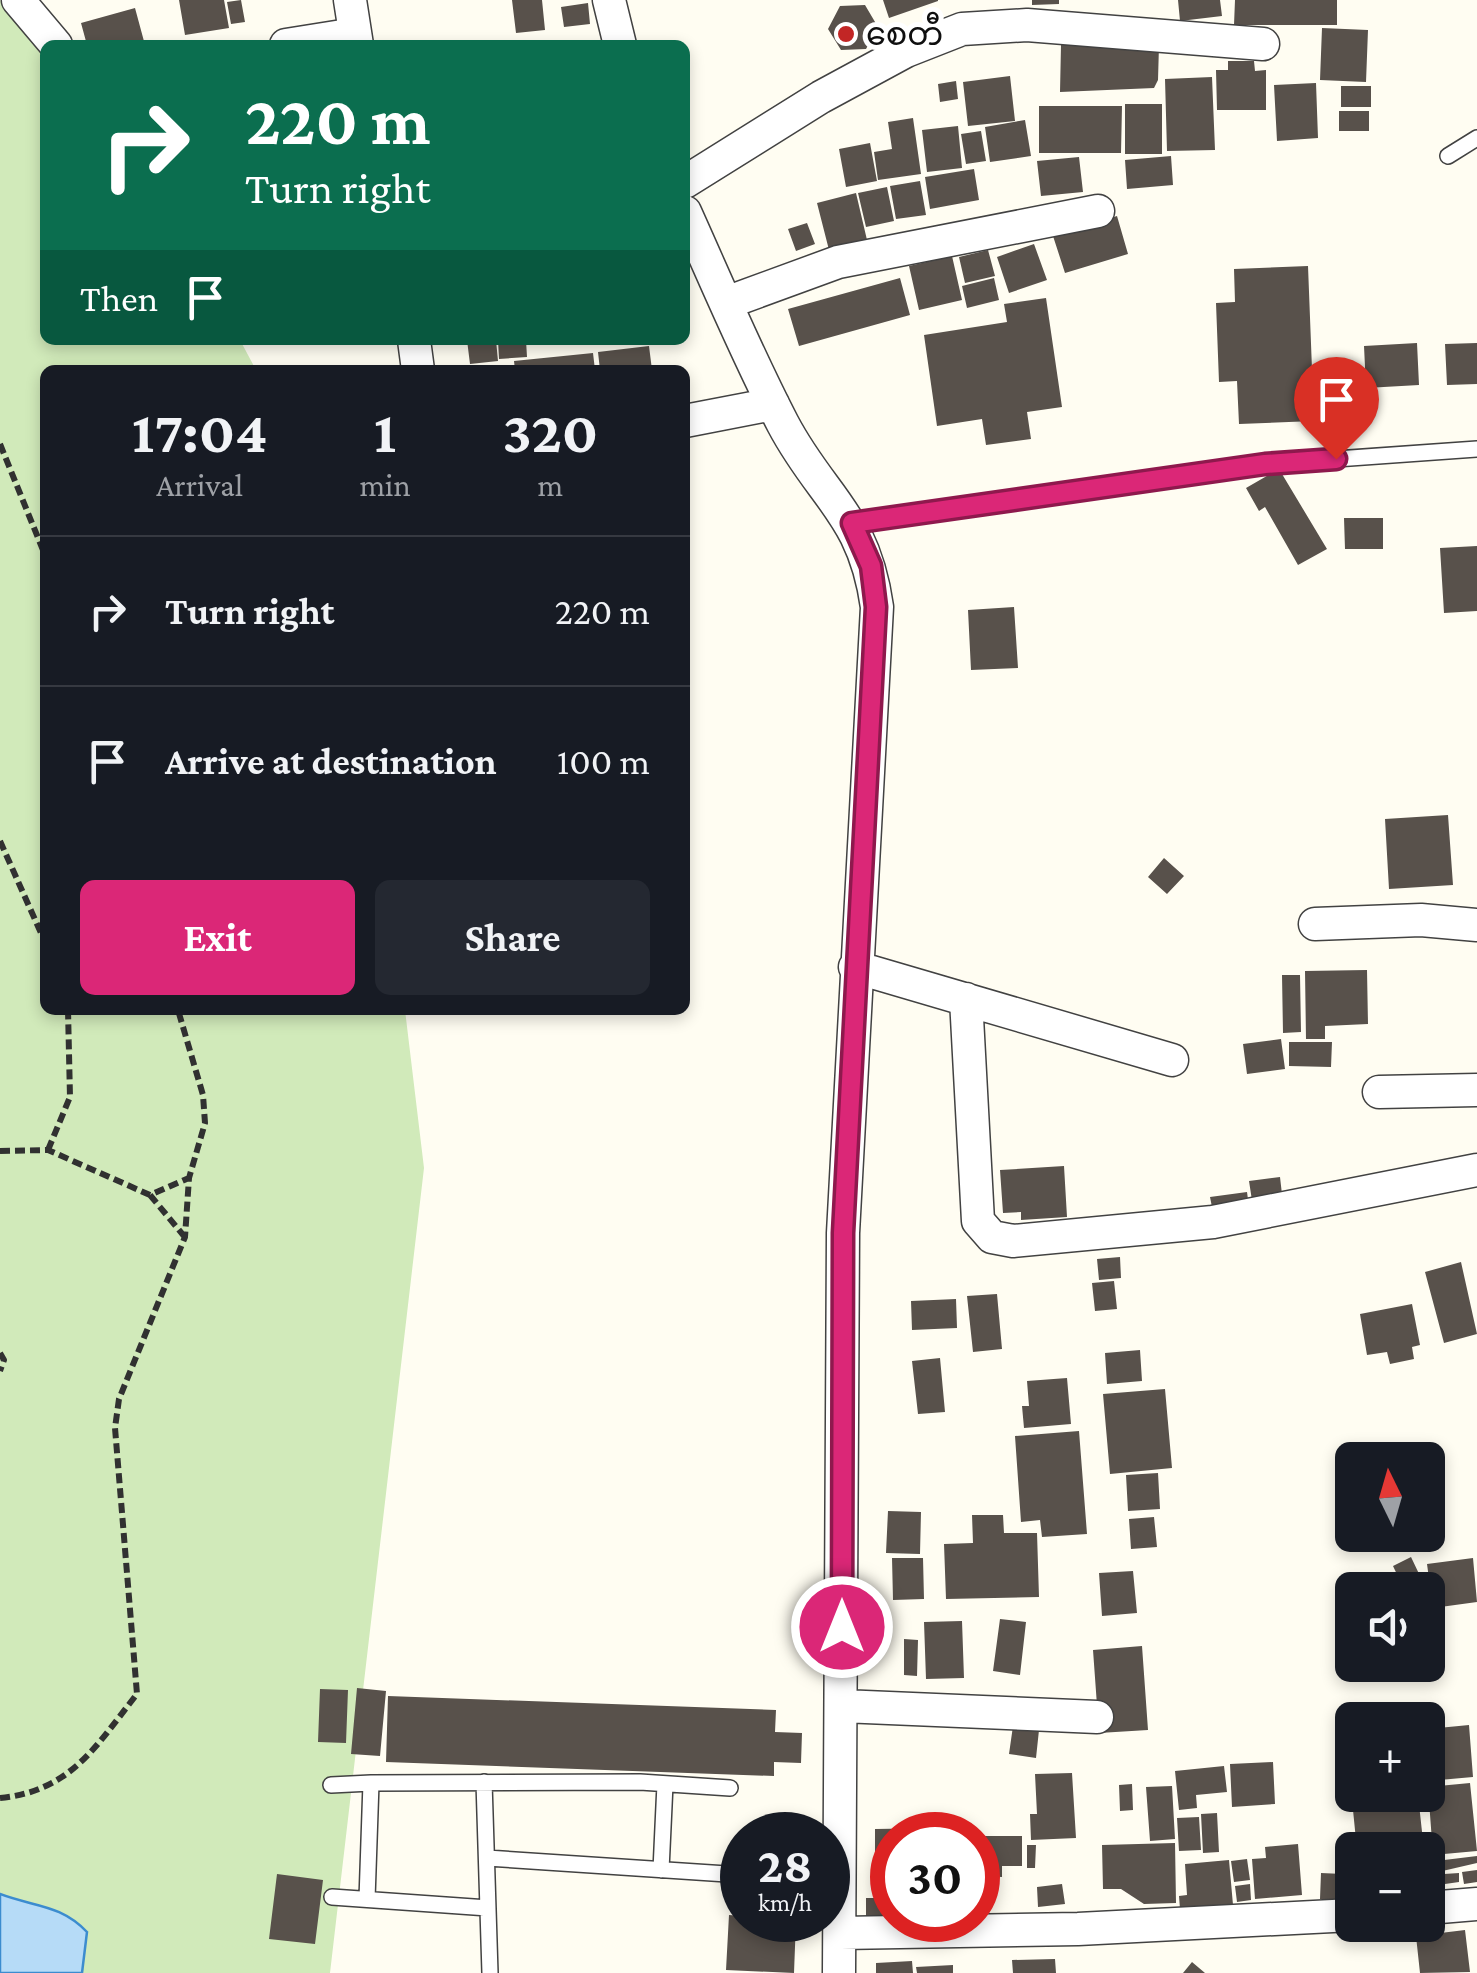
<!DOCTYPE html>
<html lang="en">
<head>
<meta charset="utf-8">
<style>
  :root { --surface:#171b24; --page:#242831; --text:#f1f3f6; --muted:#9ea1a6; --line:#363941; --accent:#db2777 }
  body { margin:0; font-family:"Crimson Pro","Noto Sans Myanmar",serif; background:var(--page); color:var(--text); height:100vh; display:flex; flex-direction:column; font-size:38px; white-space:nowrap }
  * { box-sizing:border-box; margin:0 }
  p { font-size:32px; color:var(--muted) }
  .icon { flex:none; width:55px; height:55px; fill:none; stroke:currentColor; stroke-width:2; stroke-linecap:round; stroke-linejoin:round }
  .map { position:relative; flex:1; overflow:hidden }
  .panel { position:absolute; left:40px; top:365px; width:650px; height:650px; display:flex; flex-direction:column; background:var(--surface); border-radius:15px; box-shadow:0 5px 15px #0003 }
  .panel>* { flex:none }
  .hud { position:absolute; left:40px; top:40px; width:650px; height:305px; border-radius:15px; box-shadow:0 5px 15px #0003; background:#0b6e4f; color:#fff; overflow:hidden }
  .needle { width:65px; rotate:355deg }
  .buttons { position:absolute; left:1335px; top:1442px; display:grid; gap:20px }
  .buttons a { display:grid; place-items:center; width:110px; height:110px; border-radius:15px; background:var(--surface); box-shadow:0 5px 15px #0003; font-size:50px }
  .speed { position:absolute; left:720px; top:1812px; display:flex; gap:20px; font-size:50px; font-weight:700; text-align:center }
  .speed>* { display:grid; place-content:center; width:130px; height:130px; border-radius:50%; background:var(--surface); box-shadow:0 5px 15px #0003; line-height:1 }
  .speed small { font-size:25px; font-weight:400 }
  .speed .limit { border:15px solid #d22; background:#fff; color:#111 }
  .pin { position:absolute; display:grid; place-items:center; width:85px; height:85px; color:#fff; margin:-102px -42px; border-radius:50% 50% 50% 0; rotate:-45deg; box-shadow:0 0 10px #0007 }
  .pin .icon { rotate:45deg }
  .me { position:absolute; width:110px; margin:-55px; rotate:0deg; stroke-linejoin:round; filter:drop-shadow(0 0 8px #0008) }
  .turn { display:flex; align-items:center; gap:35px; height:210px; padding:0 40px; font-size:45px }
  .turn .icon { width:130px; height:130px; stroke-width:2.5 }
  .turn b { display:block; font-size:70px; line-height:85px }
  .then { display:flex; align-items:center; height:95px; padding:0 40px; background:#0003; gap:20px; font-size:38px }
  .eta { display:flex; justify-content:space-evenly; align-items:center; height:170px; text-align:center }
  .eta b { font-size:60px; font-weight:700; line-height:70px }
  .button { display:flex; gap:20px; margin-top:auto; padding:20px 40px }
  .button a { flex:1; height:115px; border-radius:15px; background:var(--accent); color:#fff; font-size:40px; font-weight:700; line-height:115px; text-align:center }
  .button a+a { background:var(--page); color:var(--text) }
  ul { padding:0; list-style:none }
  li { display:flex; align-items:center; gap:30px; height:150px; padding:0 40px; border-top:2px solid var(--line) }
  li div { flex:1 }
  li b { display:block; font-size:38px }
  li em { font-style:normal }
  .map>svg:first-child { display:block }
</style>
</head>
<body>
<div class="map">
<svg width="1477" height="1973" viewBox="0 0 1477 1973">
  <rect width="100%" height="100%" fill="#fffdf2"/>
  <path fill="#d1eaba" d="M0,0L45,45V340H240L256,370H45V1010H405L424,1168L330,1973H0Z"/>
  <path fill="#b6dbf7" stroke="#3c8ccf" stroke-width="2.5" d="M0,1894C34,1907 60,1904 87,1932L82,1973H0Z"/>
  <path fill="#58514b" d="M179,0H224L229,28L185,35Z
    M241,0L245,22L231,24L227,2Z
    M512,0H542L545,30L516,33Z
    M883,0H938V1L889,18Z
    M1032,0H1059V4L1032,5Z
    M1178,0H1220L1222,16L1180,21Z
    M1235,0H1337V25H1234Z
    M588,3L590,24L564,27L561,7Z
    M865,5L878,27L866,49L841,50L828,29L840,6Z
    M135,8L145,45H87L81,23Z
    M1322,28L1368,30L1366,82L1320,80Z
    M1061,45H1159L1158,80L1154,88L1060,92Z
    M1228,61H1254L1255,71L1266,70V110H1217L1216,70H1228Z
    M1010,76L1015,121L968,126L963,82Z
    M1212,77L1215,150L1167,151L1165,79Z
    M956,81L958,99L940,102L938,84Z
    M1316,83L1318,138L1277,141L1274,85Z
    M1341,86H1371V107H1341Z
    M1125,104H1162V154H1125Z
    M1039,106H1122L1121,153H1039Z
    M1339,111H1369V131H1339Z
    M913,118L921,174L878,180L874,152L892,149L888,122Z
    M1025,120L1031,156L990,162L985,127Z
    M958,126L962,168L927,172L922,130Z
    M981,131L986,161L966,164L961,134Z
    M870,143L877,181L846,187L839,149Z
    M1171,156L1173,185L1127,189L1125,160Z
    M1079,157L1083,192L1041,196L1037,161Z
    M974,169L979,200L930,209L925,177Z
    M920,181L926,215L896,219L890,186Z
    M887,187L894,221L866,227L858,193Z
    M856,193L867,240L829,250L817,203Z
    M1117,216L1128,254L1065,273L1053,236Z
    M807,223L815,244L796,251L788,229Z
    M1034,244L1047,280L1009,293L997,257Z
    M988,250L995,276L965,283L959,257Z
    M952,256L962,300L919,310L909,266Z
    M1308,266L1314,421L1239,424L1237,381L1219,382L1216,303L1235,302L1234,269Z
    M900,278L910,315L799,346L788,309Z
    M994,278L999,300L967,308L962,286Z
    M1046,298L1062,407L1027,412L1031,439L986,445L982,419L937,426L924,335L1007,322L1004,304Z
    M467,340H496L498,361L470,364Z
    M498,340H526L527,357L499,359Z
    M1417,343L1419,385L1366,388L1364,346Z
    M1477,343V384L1447,385L1445,344Z
    M649,346L652,370H600L598,352Z
    M593,353L595,370H515L514,361Z
    M1279,469L1327,549L1298,565L1265,507L1259,511L1246,488Z
    M1344,518H1383V549H1345Z
    M1477,546V611L1444,613L1440,548Z
    M1014,607L1018,668L971,670L968,610Z
    M1448,815L1453,885L1389,889L1385,819Z
    M1164,858L1184,876L1167,894L1148,877Z
    M1367,970L1368,1024L1325,1026V1039H1306L1305,971Z
    M1282,975H1300L1301,1032L1283,1033Z
    M1281,1039L1285,1069L1247,1074L1243,1044Z
    M1289,1042H1332L1331,1067L1289,1066Z
    M1064,1166L1067,1217L1021,1220V1212L1003,1213L1000,1170Z
    M1280,1177L1283,1203L1253,1207L1249,1181Z
    M1247,1192L1249,1207L1213,1212L1210,1197Z
    M1120,1257L1121,1278L1099,1280L1097,1259Z
    M1461,1262L1477,1334L1444,1343L1425,1272Z
    M1114,1281L1117,1309L1095,1311L1092,1283Z
    M997,1294L1002,1349L973,1352L967,1296Z
    M956,1299L957,1328L912,1330L911,1301Z
    M1412,1304L1420,1345L1412,1347L1414,1359L1390,1364L1387,1352L1367,1355L1360,1314Z
    M1140,1350L1142,1381L1107,1384L1105,1353Z
    M940,1358L945,1412L918,1414L912,1361Z
    M1067,1378L1071,1424L1024,1428L1022,1406H1029L1027,1381Z
    M1165,1389L1172,1468L1110,1474L1103,1394Z
    M1079,1431L1087,1534L1042,1537L1040,1520L1021,1522L1015,1436Z
    M1158,1473L1160,1509L1128,1511L1126,1475Z
    M888,1511L921,1512L920,1554L886,1553Z
    M972,1515H1003L1004,1533H1037L1039,1597L946,1599L944,1544L973,1543Z
    M1154,1517L1157,1547L1131,1549L1129,1519Z
    M1411,1557L1421,1578L1403,1587L1393,1566Z
    M892,1558H923L924,1599L893,1600Z
    M1473,1558L1477,1602L1433,1608L1427,1564Z
    M1133,1571L1137,1613L1102,1616L1099,1573Z
    M1000,1619L1026,1622L1020,1675L993,1671Z
    M962,1621L964,1678L926,1679L924,1622Z
    M904,1639L918,1640L917,1676L904,1675Z
    M1142,1646L1148,1730L1099,1733L1093,1650Z
    M357,1688L386,1691L380,1756L351,1754Z
    M320,1689L348,1690L346,1743L318,1742Z
    M388,1696L776,1710L775,1732L802,1733L801,1763L774,1762V1776L386,1762Z
    M1469,1725L1473,1777L1428,1781V1729Z
    M1013,1726L1039,1730L1036,1758L1009,1754Z
    M1352,1735V1784H1350L1346,1736Z
    M1273,1762L1275,1804L1232,1807L1230,1764Z
    M1224,1766L1227,1792L1196,1795L1197,1808L1179,1810L1175,1771Z
    M1072,1773L1076,1838L1031,1840L1030,1814H1037L1035,1774Z
    M1470,1783L1477,1851L1433,1855L1428,1787Z
    M1132,1784L1133,1810L1120,1811L1119,1785Z
    M1172,1786L1175,1839L1150,1841L1146,1787Z
    M1418,1795L1424,1850H1357L1352,1800Z
    M1217,1813L1219,1852L1203,1853L1201,1814Z
    M1199,1817L1201,1850L1179,1851L1177,1818Z
    M941,1828V1835H892V1920H866V1898H885L884,1856H875V1829Z
    M980,1836H1022V1866H1002V1877L979,1876Z
    M1175,1843L1176,1903L1144,1904L1121,1889H1103L1102,1845Z
    M1298,1844L1302,1895L1255,1899L1252,1859L1266,1858L1265,1847Z
    M1027,1845H1036L1035,1868H1027Z
    M1477,1856V1863L1438,1872L1436,1861Z
    M1247,1859L1250,1880L1234,1882L1231,1861Z
    M1229,1860L1233,1905L1180,1909L1179,1896L1187,1895L1185,1864Z
    M1477,1870V1882L1464,1884L1462,1872Z
    M1321,1873L1343,1874L1342,1900L1320,1899Z
    M1459,1873V1882L1445,1884L1444,1874Z
    M277,1874L323,1880L315,1944L269,1939Z
    M1062,1884L1065,1904L1038,1907L1037,1887Z
    M1250,1884L1251,1900L1237,1902L1235,1886Z
    M729,1915L742,1916V1920H796L794,1973L726,1970Z
    M1465,1930L1470,1972L1420,1973L1416,1936Z
    M1055,1959L1056,1973H1013L1012,1960Z
    M912,1961L913,1973H876V1963Z
    M1192,1962L1205,1973H1183Z
    M953,1965V1973H917L916,1967Z"/>
  <g fill="none" stroke-linecap="round" stroke-linejoin="round">
    <g stroke="#424242" stroke-width="18">
      <path id="lane" d="M1448,156L1477,138
        M853,523L1265,464L1477,449
        M484,1782L490,1973
        M331,1785L371,1783
        M487,1858L742,1875
        M661,1870L665,1784
        M332,1897L488,1908
        M367,1899L371,1783L640,1782L730,1788"/>
    </g>
    <g stroke="#424242" stroke-width="35">
      <path id="street" d="M18,0L56,45
        M350,0L357,45
        M609,0L620,45
        M286,45L355,34
        M685,182L821,97L906,51L962,29L1027,25L1263,44
        M685,212C717,283 747,355 783,424C822,498 864,514 877,607L843,1233L839,1973
        M726,303L838,262L1098,211
        M414,340L418,370
        M685,421L773,404
        M1315,924L1421,920L1477,925
        M855,967L1172,1060
        M966,999L978,1221L992,1237L1013,1241L1213,1222L1477,1170
        M1379,1092L1477,1090
        M842,1706L1097,1717
        M1428,1908L1477,1904
        M841,1933L1078,1929L1352,1915"/>
    </g>
    <path stroke="#313131" stroke-width="6" stroke-dasharray="10 5" stroke-linecap="butt" d="M0,444L45,555
      M0,841L45,942
      M48,1150L70,1097L68,1010
      M0,1151L48,1150L150,1195L189,1178
      M150,1195L184,1236
      M0,1353L4,1360L0,1371
      M0,1798C71,1791 96,1746 137,1694L115,1428L119,1399L185,1237L189,1178L205,1123L203,1095L178,1010"/>
    <use href="#lane" stroke="#fff" stroke-width="15"/>
    <use href="#street" stroke="#fff" stroke-width="32"/>
  </g>
  <g fill="none" stroke-linecap="round" stroke-linejoin="round">
    <g stroke="#8e194d" stroke-width="25">
      <path id="route" d="M842,1627L843,1233L876,607L871,566L852,523L1265,464L1336,459"/>
    </g>
    <use href="#route" stroke="#db2777" stroke-width="18"/>
  </g>
  <circle fill="#c22625" stroke="#fff" stroke-width="4" cx="846" cy="34" r="10"/>
  <g text-anchor="middle" dominant-baseline="central" stroke-width="10" stroke-linejoin="round" paint-order="stroke">
    <g font-size="32" fill="#0f0f0f" stroke="#fff" text-anchor="start">
      <text x="866" y="34">စေတီ</text>
    </g>
  </g>
</svg>
<div class="buttons">
<a><svg class="needle" viewBox="-14 -14 28 28"><path d="M0-13l5 13h-10z" fill="#e53935"/><path d="M0 13l5-13h-10z" fill="#9ea1a6"/></svg></a>
<a><svg class="icon" aria-label="sound" viewBox="0 0 24 24"><path d="M4 9h4l5-4v14l-5-4H4zM17 9q2 3 0 6"/></svg></a>
<a>+</a>
<a>−</a>
</div>
<div class="speed"><div>28<small>km/h</small></div><div class="limit">30</div></div>
<div class="pin" style="left:1336px;top:459px;background:#d93025"><svg class="icon" aria-label="arrive" viewBox="0 0 24 24"><path d="M6 21V4h12l-3 4 3 4H6"/></svg></div>
<svg class="me" style="left:842px;top:1627px" viewBox="-20 -20 40 40"><circle r="17" fill="#db2777" stroke="#fff" stroke-width="3"/><path d="M0-11L8 9 0 5-8 9z" fill="#fff"/></svg>
<div class="hud">
<div class="turn"><svg class="icon" aria-label="right" viewBox="0 0 24 24"><path d="M7 20v-9h11M14 6l5 5-5 5"/></svg><div><b>220 m</b>Turn right</div></div>
<div class="then">Then<svg class="icon" aria-label="arrive" viewBox="0 0 24 24"><path d="M6 21V4h12l-3 4 3 4H6"/></svg></div>
</div>
<section class="panel">
<div class="eta">
<div><b>17:04</b><p>Arrival</p></div>
<div><b>1</b><p>min</p></div>
<div><b>320</b><p>m</p></div>
</div>
<ul>
<li><svg class="icon" aria-label="right" viewBox="0 0 24 24"><path d="M7 20v-9h11M14 6l5 5-5 5"/></svg><div><b>Turn right</b></div><em>220 m</em></li>
<li><svg class="icon" aria-label="arrive" viewBox="0 0 24 24"><path d="M6 21V4h12l-3 4 3 4H6"/></svg><div><b>Arrive at destination</b></div><em>100 m</em></li>
</ul>
<div class="button"><a>Exit</a><a>Share</a></div>
</section>
</div>
</body>
</html>
